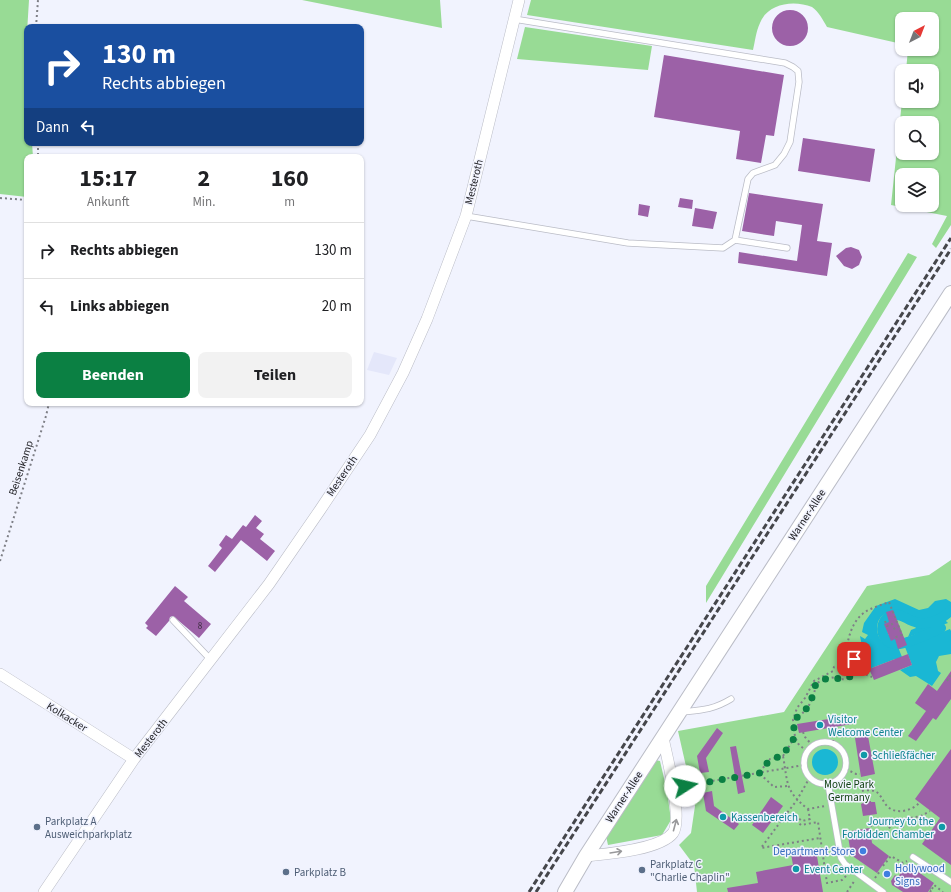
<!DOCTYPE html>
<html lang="de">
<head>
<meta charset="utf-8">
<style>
  :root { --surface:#fff; --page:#f2f2f2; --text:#202124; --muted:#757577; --line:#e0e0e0; --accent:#0b8043 }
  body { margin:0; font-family:"Source Sans 3",sans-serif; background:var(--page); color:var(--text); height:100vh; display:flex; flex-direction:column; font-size:15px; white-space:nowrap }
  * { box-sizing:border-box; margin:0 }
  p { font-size:13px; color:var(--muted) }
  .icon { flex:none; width:22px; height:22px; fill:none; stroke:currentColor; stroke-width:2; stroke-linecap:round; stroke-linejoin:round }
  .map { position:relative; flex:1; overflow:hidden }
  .panel { position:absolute; left:24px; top:154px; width:340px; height:252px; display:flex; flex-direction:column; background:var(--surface); border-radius:8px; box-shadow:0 1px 3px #0004 }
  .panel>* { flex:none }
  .guide { position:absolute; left:24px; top:24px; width:340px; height:122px; border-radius:8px; box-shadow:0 1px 3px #0004; background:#1a4fa0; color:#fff; overflow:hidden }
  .needle { width:26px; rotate:42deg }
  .tools { position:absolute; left:895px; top:12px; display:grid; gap:8px }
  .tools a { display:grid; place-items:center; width:44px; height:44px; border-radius:8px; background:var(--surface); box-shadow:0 1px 3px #0004; font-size:20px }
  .pin { position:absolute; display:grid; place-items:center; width:34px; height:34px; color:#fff; margin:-17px; border-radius:8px; box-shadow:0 2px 6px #0006 }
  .me { position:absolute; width:44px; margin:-22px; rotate:80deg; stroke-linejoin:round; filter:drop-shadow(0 0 3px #0008) }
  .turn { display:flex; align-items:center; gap:14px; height:84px; padding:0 12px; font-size:18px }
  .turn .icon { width:52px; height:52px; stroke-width:2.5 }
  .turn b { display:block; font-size:28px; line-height:34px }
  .then { display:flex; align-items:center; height:38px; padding:0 12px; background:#0003; gap:8px; font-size:15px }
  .eta { display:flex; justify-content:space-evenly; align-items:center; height:68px; text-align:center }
  .eta b { font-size:24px; font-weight:700; line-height:28px }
  .primary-button { display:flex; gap:8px; margin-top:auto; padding:8px 12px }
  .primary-button a { flex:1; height:46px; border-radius:8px; background:var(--accent); color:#fff; font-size:16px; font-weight:700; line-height:46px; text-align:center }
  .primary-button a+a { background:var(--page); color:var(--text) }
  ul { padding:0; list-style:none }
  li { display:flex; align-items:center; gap:12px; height:56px; padding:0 12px; border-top:1px solid var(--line) }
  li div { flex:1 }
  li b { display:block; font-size:15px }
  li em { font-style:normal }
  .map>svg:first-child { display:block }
</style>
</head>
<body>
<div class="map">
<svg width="951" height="892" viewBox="0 0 951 892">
  <rect width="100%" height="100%" fill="#f1f3fe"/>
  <path fill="#e4e7fa" d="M374,352L397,358L389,375L367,370Z"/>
  <path fill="#98db95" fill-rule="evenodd" d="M0,0H29L25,65L27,88V143H32L33,157H27V197L0,194Z
    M302,0H440L442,28Z
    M531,0H951V225L936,248L932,244L947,216L891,205L902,101H932V71H906L908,49H932V19H902V44L827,27C823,20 819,12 812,7C794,0 768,3 760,23C756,31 755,42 753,50L527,15ZM902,123H932V153H902ZM902,175H932V205H902Z
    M525,27L652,46L648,70L517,59Z
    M908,253L917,257L706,603V586Z
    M951,560V892H697L694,865L679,845L691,833L695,806L678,731L784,712L867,586L929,575Z
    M655,760L660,761L667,791L671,820L662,835L608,845L606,836Z"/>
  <path fill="#1ab7d4" d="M895,599L919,610L928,608L935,601L946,599L951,602V605C943,616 932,622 919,620C917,620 915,620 913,619C911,618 910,616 909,615C903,611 894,609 888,612C869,620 876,649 898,647L904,662L895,659L869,669L868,665L865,662L860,636L865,639L868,635L862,632L864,623L876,606Z
    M945,620L948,623L908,637L911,630L916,628L914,624L928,625Z
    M950,629L951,631V654L939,656L936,662L938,671L941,673L932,686L916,676L910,677L900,670L912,665L905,647Z
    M812 762a13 13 0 1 1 26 0a13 13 0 1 1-26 0Z"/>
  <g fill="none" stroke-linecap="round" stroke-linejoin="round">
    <path stroke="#1ab7d4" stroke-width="10" d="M941,628C932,632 904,646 895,644C880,642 877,620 892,615C900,613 905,618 912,621C925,627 942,620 951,610"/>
  </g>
  <path fill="#9c61a7" d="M772 28a18 18 0 1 1 36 0a18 18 0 1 1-36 0Z
    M664,55L784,75L774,136L766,135L761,163L736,159L740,131L654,117Z
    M803,138L875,149L870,182L798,171Z
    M749,193L823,204L817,241L832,243L827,276L738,263L739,252L797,261L802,225L776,221L774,236L742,231Z
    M680,198L693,200L692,209L678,207Z
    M639,204L650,206L648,217L638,215Z
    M695,208L717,212L713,229L692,226Z
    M851,247L859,250L862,257L859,265L852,269L844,266L836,256L846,248Z
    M255,515L262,521L256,528L264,534L260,539L275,551L267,561L241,540L215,572L208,566L222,548L219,545L226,535L232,539L243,525L246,527Z
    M175,586L188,597L184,601L211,624L199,638L173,616L170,617L169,621L156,636L146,628L148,626L145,623Z
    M893,610L907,645L898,649L895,639L891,641L884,624L889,622L886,612Z
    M908,654L912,665L874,680L869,669Z
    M951,671V699L936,720L933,718L916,741L908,736L926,711L915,703L928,684L937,691Z
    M841,717L852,724L799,733L797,724Z
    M717,728L723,733L706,758L709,772L700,773L697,756Z
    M868,736L875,774L861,777L855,738Z
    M736,746L745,792L738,794L730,747Z
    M951,749V865L922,844L940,818L915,799Z
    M712,791L714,806L739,824L734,830L706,811L703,793Z
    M771,797L783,806L763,833L752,825Z
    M871,801V802H875L877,814L863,816L861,804L863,803V802Z
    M870,828L872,843L889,856L877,873L851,855L848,836L851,831Z
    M816,850L823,892H728L727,888L758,883L756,872L793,865L791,854Z
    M907,864L934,883L928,892H903L892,885L891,881L895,875L898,877Z"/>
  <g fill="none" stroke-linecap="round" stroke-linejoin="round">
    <g stroke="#babcc6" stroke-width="7">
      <path id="service" d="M514,19L785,63L793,67L798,71L799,82L790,142L784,154L775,165L753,173L748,179L735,240
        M466,216L628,243L723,248L735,240L787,248
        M173,620L211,660
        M681,712C701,710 713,710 731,699
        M804 763a21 21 0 1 1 42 0a21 21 0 1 1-42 0Z
        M828,784L841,858L845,864L883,892
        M913,857L951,882"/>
    </g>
    <g stroke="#babcc6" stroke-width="12">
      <path id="minor" d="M0,674L134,759
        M586,856C606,854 660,850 673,833C683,818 667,757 663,738
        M44,892L134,759L269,584L320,510L370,435L403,373L427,319L466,216L519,0"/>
    </g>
    <g stroke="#babcc6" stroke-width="16">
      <path id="tertiary" d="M565,892L586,856L951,293"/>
    </g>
    <path stroke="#7e7f86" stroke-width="2" stroke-dasharray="2 3" stroke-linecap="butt" d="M36,27L38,0
      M38,143V157
      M0,198L27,200
      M0,561L46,416L49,403
      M885,621L887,626L892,624L896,632
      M947,681L951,675
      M794,719C810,710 812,700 817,683C821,681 825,679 829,678C832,677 836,678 839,679C854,681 853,670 854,659L859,658L867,675L872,677
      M803,732L805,737L812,745
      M833,742L835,727
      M807,751L799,745L795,737L793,720L797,708L805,698L814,681L833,671L834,667L843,664C848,645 848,624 865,612C871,608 881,605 889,602L902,635L893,638
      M783,756L795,737
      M846,769L856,774H860
      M683,786L804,765
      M787,786L774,787L759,773L770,759L783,756C788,784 785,791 808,809L825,806
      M862,791C866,790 871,790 875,791C881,794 883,802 887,806C895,815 912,811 919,803
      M808,809L810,819L802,821L793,814L792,817L787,813L797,800L810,777
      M787,813L761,848L820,838
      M792,817L801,825L818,822L827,883L842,880L847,875
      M870,826L885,824L896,833L902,832L903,828V822L905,819L921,816L930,811
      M883,866L891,856L903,863L907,861
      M875,878L880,871
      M932,889L934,885L943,892
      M847,892L855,880
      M930,892L932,889H930"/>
    <use href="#service" stroke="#fff" stroke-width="5.5"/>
    <use href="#minor" stroke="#fff" stroke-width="11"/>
    <use href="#tertiary" stroke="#fff" stroke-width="14"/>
    <path stroke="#45464b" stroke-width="3" stroke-dasharray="6 3" stroke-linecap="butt" d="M529,892L951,238
      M536,892L951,249"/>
  </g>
  <defs><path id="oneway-shaft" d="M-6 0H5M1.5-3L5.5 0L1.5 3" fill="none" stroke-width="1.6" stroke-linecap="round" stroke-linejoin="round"/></defs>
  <g stroke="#99999b">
    <use href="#oneway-shaft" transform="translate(675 825) rotate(-75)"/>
    <use href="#oneway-shaft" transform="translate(616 852) rotate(-9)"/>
  </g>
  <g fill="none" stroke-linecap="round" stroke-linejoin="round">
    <path stroke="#0b8043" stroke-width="7" stroke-dasharray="0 12.6" d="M685,786L760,773L770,759L783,756L788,747L795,737L793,720C810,709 811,702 816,683C821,681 825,679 829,678C832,677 836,678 839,679C854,681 853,670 854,659"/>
  </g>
  <g fill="#0f9aa8" stroke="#f1f3fe" stroke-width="1.5">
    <circle cx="820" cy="725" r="4"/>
    <circle cx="864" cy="755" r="4"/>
    <circle cx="723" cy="817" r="4"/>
    <circle cx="942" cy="827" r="4"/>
    <circle cx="796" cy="869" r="4"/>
  </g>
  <g fill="#5c6f8a" stroke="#f1f3fe" stroke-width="1.5">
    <circle cx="37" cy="827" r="4"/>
    <circle cx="642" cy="870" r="4"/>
    <circle cx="286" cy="872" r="4"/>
  </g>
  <g fill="#3f7fe0" stroke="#f1f3fe" stroke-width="1.5">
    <circle cx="863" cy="851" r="4"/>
    <circle cx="887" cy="874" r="4"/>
  </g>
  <g text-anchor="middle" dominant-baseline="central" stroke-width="3" stroke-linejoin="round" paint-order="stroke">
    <g font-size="9" fill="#3d2e42">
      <text x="200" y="626">8</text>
    </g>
    <g font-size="11" fill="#1d1d21" stroke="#f1f3fe">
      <text transform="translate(474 182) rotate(-76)">Mesteroth</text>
      <text transform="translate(21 468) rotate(-72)">Beisenkamp</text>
      <text transform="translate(342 476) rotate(-56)">Mesteroth</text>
      <text transform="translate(807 515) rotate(-57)">Warner-Allee</text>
      <text transform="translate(67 717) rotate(32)">Kolkacker</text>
      <text transform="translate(151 738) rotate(-52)">Mesteroth</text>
      <text transform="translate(624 797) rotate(-57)">Warner-Allee</text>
    </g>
    <g font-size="11" fill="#0d838f" stroke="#f1f3fe" text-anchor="start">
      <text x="828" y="719">Visitor<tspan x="828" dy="13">Welcome Center</tspan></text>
      <text x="872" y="755">Schließfächer</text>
      <text x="731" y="817">Kassenbereich</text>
      <text x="934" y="821" text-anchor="end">Journey to the<tspan x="934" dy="13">Forbidden Chamber</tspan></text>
      <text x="804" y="869">Event Center</text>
    </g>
    <g font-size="11" fill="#134314" stroke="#f1f3fe">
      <text x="849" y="784">Movie Park<tspan x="849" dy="13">Germany</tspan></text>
    </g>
    <g font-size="11" fill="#4e5e75" stroke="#f1f3fe" text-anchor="start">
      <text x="45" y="821">Parkplatz A<tspan x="45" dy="13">Ausweichparkplatz</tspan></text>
      <text x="650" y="864">Parkplatz C<tspan x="650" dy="13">"Charlie Chaplin"</tspan></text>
      <text x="294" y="872">Parkplatz B</text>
    </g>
    <g font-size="11" fill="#366cbe" stroke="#f1f3fe" text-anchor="end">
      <text x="855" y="851">Department Store</text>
      <text x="895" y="868" text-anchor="start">Hollywood<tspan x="895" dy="13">Signs</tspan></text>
    </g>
  </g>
</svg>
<div class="tools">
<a><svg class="needle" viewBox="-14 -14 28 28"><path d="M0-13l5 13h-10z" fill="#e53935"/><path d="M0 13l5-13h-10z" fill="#757577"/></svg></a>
<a><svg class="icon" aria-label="sound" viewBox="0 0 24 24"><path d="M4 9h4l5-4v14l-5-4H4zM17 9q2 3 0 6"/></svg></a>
<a><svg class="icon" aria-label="search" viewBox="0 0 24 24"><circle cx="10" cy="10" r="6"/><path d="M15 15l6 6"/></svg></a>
<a><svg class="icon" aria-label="layers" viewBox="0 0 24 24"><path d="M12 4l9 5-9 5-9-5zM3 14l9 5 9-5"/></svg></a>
</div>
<div class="pin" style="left:854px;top:659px;background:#d93025"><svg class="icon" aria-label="arrive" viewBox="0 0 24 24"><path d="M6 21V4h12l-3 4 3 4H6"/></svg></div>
<svg class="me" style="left:685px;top:786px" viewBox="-20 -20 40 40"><circle r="19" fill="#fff"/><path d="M0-13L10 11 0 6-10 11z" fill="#0b8043"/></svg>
<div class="guide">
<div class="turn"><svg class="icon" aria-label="right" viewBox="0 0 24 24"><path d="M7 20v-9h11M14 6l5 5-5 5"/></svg><div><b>130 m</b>Rechts abbiegen</div></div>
<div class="then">Dann<svg class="icon" aria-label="left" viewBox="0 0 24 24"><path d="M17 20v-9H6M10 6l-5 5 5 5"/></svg></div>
</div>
<section class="panel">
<div class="eta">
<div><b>15:17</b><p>Ankunft</p></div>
<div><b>2</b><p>Min.</p></div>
<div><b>160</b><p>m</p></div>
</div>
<ul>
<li><svg class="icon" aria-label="right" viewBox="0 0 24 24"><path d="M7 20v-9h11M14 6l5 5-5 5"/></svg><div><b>Rechts abbiegen</b></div><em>130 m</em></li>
<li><svg class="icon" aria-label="left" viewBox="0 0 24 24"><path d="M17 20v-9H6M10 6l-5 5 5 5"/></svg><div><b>Links abbiegen</b></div><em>20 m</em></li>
</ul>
<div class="primary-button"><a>Beenden</a><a>Teilen</a></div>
</section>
</div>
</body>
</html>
